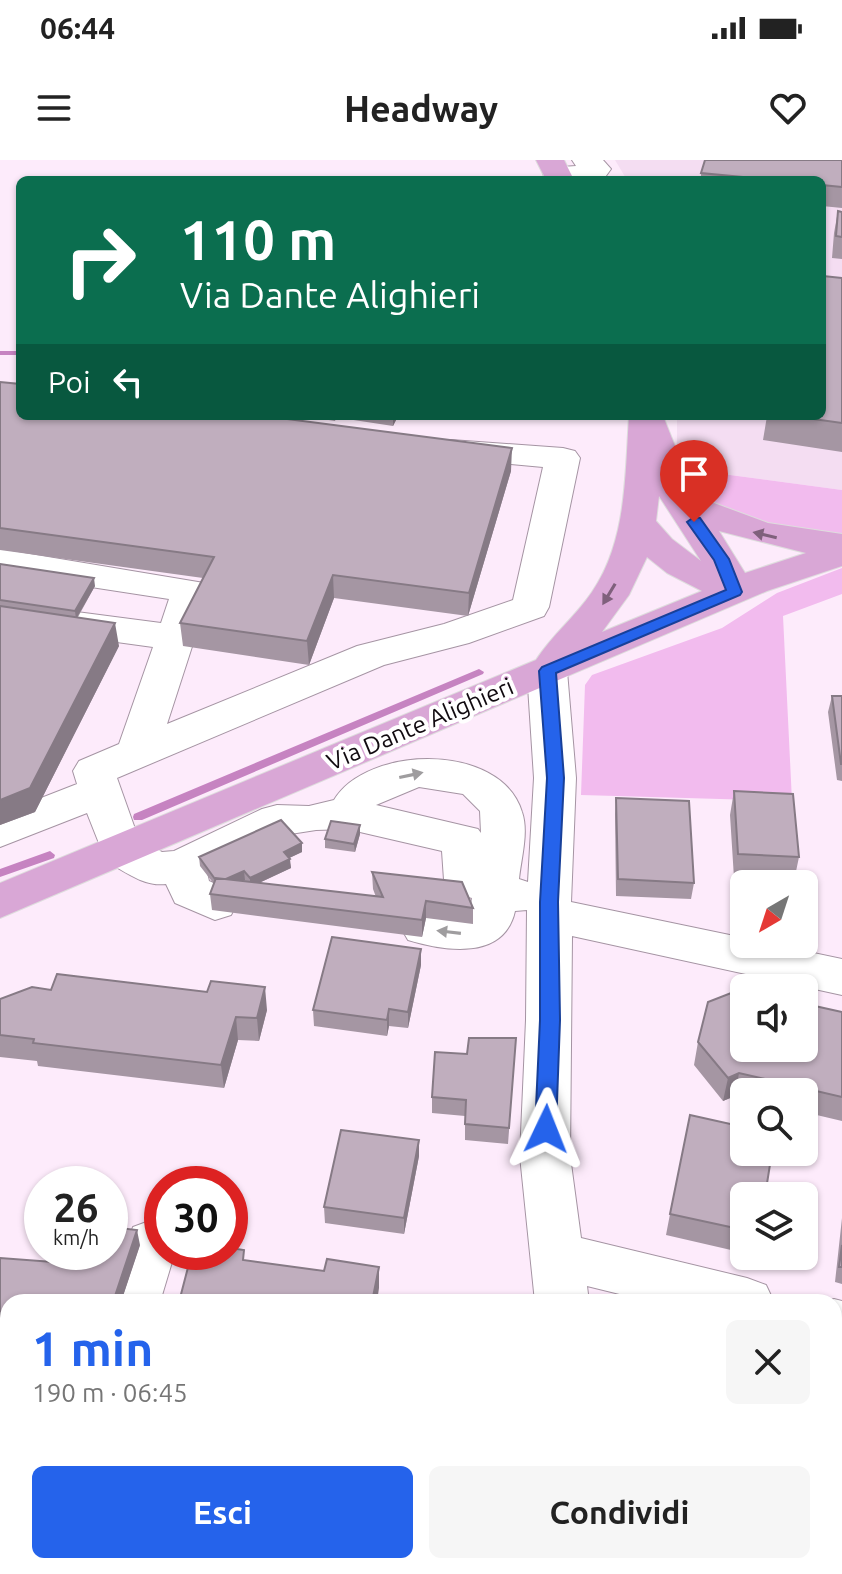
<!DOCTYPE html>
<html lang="it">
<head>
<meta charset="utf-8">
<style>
  :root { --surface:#fff; --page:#f6f6f6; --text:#222; --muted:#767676; --accent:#2563eb }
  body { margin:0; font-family:Ubuntu,sans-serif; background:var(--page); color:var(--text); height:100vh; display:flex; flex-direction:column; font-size:30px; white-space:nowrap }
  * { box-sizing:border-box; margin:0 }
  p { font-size:26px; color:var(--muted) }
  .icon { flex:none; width:44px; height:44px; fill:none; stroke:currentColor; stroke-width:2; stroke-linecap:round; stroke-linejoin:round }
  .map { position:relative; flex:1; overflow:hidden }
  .details { position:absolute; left:0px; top:1134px; width:842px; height:280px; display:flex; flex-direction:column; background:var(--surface); border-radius:24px 24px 0 0; box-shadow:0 2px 6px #0004 }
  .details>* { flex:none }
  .banner { position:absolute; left:16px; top:16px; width:810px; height:244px; border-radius:12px; box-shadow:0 2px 6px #0004; background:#0b6e4f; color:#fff; overflow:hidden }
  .needle { width:52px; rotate:219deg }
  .buttons { position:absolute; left:730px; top:710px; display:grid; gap:16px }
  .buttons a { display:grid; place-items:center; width:88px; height:88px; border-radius:12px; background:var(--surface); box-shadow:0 2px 6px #0004; font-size:40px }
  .speed { position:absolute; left:24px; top:1006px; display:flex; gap:16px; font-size:40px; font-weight:700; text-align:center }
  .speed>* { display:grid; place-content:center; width:104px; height:104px; border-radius:50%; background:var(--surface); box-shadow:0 2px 6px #0004; line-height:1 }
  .speed small { font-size:20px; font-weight:400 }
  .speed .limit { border:12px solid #d22; background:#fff; color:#111 }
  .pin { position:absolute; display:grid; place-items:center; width:68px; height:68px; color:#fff; margin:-82px -34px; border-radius:50% 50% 50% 0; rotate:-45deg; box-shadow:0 0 8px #0007 }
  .pin .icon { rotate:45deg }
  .me { position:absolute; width:88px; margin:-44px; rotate:2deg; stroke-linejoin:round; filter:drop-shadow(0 0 6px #0008) }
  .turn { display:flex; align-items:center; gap:28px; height:168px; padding:0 32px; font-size:36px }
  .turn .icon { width:104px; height:104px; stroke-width:2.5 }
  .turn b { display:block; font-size:56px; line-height:68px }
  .then { display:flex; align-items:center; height:76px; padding:0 32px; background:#0003; gap:16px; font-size:30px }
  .round { display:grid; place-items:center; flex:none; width:84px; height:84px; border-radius:12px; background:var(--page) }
  .headline { display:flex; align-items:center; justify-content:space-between; height:136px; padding:0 32px }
  h1 { font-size:48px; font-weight:700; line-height:60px; color:var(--accent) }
  .primary-button { display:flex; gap:16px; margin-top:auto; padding:16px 32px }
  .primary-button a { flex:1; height:92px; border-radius:12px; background:var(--accent); color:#fff; font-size:32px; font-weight:700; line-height:92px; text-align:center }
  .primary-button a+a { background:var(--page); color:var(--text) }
  .status { display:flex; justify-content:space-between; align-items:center; height:56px; padding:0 40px; background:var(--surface); direction:ltr }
  .status svg { height:22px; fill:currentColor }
  header { display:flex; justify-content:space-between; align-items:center; height:104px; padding:0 32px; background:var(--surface); font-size:36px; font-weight:700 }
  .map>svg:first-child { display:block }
</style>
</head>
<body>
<div class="status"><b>06:44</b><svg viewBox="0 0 49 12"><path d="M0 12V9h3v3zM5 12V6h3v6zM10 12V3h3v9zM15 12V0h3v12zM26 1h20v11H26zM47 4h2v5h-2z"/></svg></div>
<header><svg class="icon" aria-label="menu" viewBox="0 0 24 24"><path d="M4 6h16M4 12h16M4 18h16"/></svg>Headway<svg class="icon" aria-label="heart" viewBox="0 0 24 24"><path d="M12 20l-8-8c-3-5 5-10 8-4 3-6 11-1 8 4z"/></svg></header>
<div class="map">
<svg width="842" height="1414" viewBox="0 0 842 1414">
  <rect width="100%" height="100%" fill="#fdebfb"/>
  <path fill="#f4ddf2" d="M615,0H842V330L677,308V256H822V20H627Z"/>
  <path fill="#f2bbee" d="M677,308L842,330V378L769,371L694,338Z
    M842,408V434L783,456L792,641L581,635L585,525L592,515L722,468L777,433Z"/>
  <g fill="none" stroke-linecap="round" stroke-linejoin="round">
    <path fill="#c683c1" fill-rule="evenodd" d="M0,191H20V195H0Z
      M479,509L484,512L483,514L142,660H134L133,657L134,654Z
      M50,691L55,695L54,698L0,717V709Z"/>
    <g stroke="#a594a3" stroke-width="2">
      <path id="minor" d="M572,0H603L611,9L603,20H547L543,14L547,8L576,6Z
        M451,280L563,288L575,291L580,298L549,447L544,456L469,483L384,505L117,618L139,680L162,692L174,691L262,649L277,645L309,646L334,640C367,585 501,582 522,652C529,672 521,699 519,719L528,722L534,618L527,511L533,502L547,498L561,502L567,511L576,618L571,742L744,778V784H771L842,799V835L572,776L570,996L581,1078L747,1118L766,1125L774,1142H652L587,1126L589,1142H535L520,996L526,860L527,750L515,751C504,801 444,791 408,780L401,768L408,756L424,751L461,757L470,751L472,738L450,732L444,720L442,691L347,669L316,670L284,675L207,713L209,721L231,731L237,743L231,755L215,760L175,743L166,724C144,727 124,711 106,701L87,653L0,687V654L77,624L73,611L79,601L119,584L153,487L0,466V442L161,463L169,439L0,413V389L204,423L210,431L167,564L357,486L444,464L513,440L543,307L439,297L434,290L439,283ZM419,627L463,634L480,651L481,673L478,669L376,645Z
        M152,1060L162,1064V1092H175L160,1142H106L133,1067Z
        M834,1139L842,1141V1189L834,1187V1142H825Z
        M16,1406H76L73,1414H13Z
        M563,1406H623L624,1414H564Z"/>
    </g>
    <g stroke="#dedddd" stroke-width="2">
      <path id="major" d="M536,0H564L574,20H546Z
        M629,256H663L695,336L768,363L842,374V406L767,431L0,758V723L536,500C552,475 576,456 592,432C627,381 625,315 629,256ZM659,336L701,401L672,379L656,361ZM719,371L806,393L745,413ZM647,397L667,413L702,431L602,472L629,435Z"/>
    </g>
    <use href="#minor" fill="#fff" fill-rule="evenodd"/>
    <use href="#major" fill="#d9a7d6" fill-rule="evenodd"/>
  </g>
  <path fill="#a596a3" d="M842,0V48L822,46V20H701V13Z
    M838,51L842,52V99L832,98L834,73Z
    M842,118V292L763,280L767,256H822Z
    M0,222L511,311L468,456L334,438L309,505L183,486L180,463L203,418L0,390Z
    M303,256H337L335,261Z
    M347,256H398L393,266L347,259Z
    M0,404L95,426L78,457L119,486L35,652L0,665Z
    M832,536H842V621L837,620L828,552Z
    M734,631L799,697L794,721L734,718L730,655Z
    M616,638L694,723L691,739L616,736L615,654Z
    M360,674L355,692L325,688V679Z
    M302,692L289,698L291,708L259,723L376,737L373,729L372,712L473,748V764L426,758L422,777L212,750L210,734L214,724L200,706L199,697Z
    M421,805L408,868L389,866L387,876L314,866L313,850Z
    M0,839L267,850L259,881L238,880L224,928L38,906L37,901L0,897Z
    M806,844L842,852V961L804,952V932H744V938L735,936L723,941L694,905L698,882Z
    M516,878L508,984L465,980V956L432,953V937L467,894Z
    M419,980V996L404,1074L325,1063L324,1047Z
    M744,1036V1093L666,1075L670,1054Z
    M842,1058V1124L835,1122Z
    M140,1085L121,1142H8V1171L0,1170V1098L53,1102Z
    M842,1229V1349L834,1350V1230Z
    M0,1288L8,1362L0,1361Z
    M652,1406H719L720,1414H653Z"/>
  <path fill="#867a85" d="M394,256H398L393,266V258Z
    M512,288L511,311L468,456L469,433Z
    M333,415L334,438L309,505L307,481Z
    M94,418L95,426L76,459L75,451Z
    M115,463L119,486L35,652L0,665V640Z
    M360,665V674L355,692L354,684Z
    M302,683V692L285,700L284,692Z
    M290,699L291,708L250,727V718Z
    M244,711L245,720L220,731L219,723Z
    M426,741V758L422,777V760Z
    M421,789V805L408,868V852Z
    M265,827L267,850L259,881L257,858Z
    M389,849V866L387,876V860Z
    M236,857L238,880L224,928L221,905Z
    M739,913L735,936L723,941L728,918Z
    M419,980V996L404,1074V1058Z
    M137,1070L140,1085L121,1142H113Z
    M379,1107V1128L377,1142H372Z"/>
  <path fill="#c0aebe" stroke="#867a85" stroke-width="2" d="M705,0H842V27L822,25V20H775L701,13Z
    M838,51L842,52V77L836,76Z
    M823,116L842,118V263L792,256H822V123Z
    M0,222L20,224V256H264L512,288L469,433L333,415L307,481L180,463L214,397L0,368Z
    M0,404L94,418L75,451L0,440Z
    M0,446L115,463L30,628L0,640Z
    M832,536H842V604H841Z
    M734,631L793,634L799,697L738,694Z
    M616,638L689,641L694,723L618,719Z
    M281,660L302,683L284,692L290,699L250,718L244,711L226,719H215L199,697Z
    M331,661L360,665L354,684L325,679Z
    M372,712L462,722L473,748L426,741L422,760L210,734L216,718L383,737Z
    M332,777L421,789L408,852L389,849L387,860L313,850Z
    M57,814L207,832L211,821L265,827L257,858L236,857L221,905L33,883L34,879L0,875V839L32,827L51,830Z
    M754,824L770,828H744Z
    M744,828V888H804V841L806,844L842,852V937L739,913L728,918L698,882L708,842Z
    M469,878H516L509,968L465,964L466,940L432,937L435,892L467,894Z
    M690,955L744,967V992H772L765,1036H744V1070L670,1054Z
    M341,970L419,980L404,1058L324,1047Z
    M110,1067L137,1070L113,1142H8V1157L0,1156V1098L53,1102L55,1097L70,1099L72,1092H110Z
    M842,1085V1107H839Z
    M230,1088L244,1090L243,1100L324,1111L327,1099L379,1107L372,1142H179L192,1092H230Z
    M433,1136L493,1142H432Z
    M842,1229V1330L834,1331V1230Z
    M0,1288L8,1289V1346L5,1355L0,1354Z
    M255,1406H348L387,1411L386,1414H253Z
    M459,1406H558L559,1414H460Z
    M659,1406H719L720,1414H661Z
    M0,1408L20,1411L19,1414H0Z"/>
  <defs><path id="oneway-solid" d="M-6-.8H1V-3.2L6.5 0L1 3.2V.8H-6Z" transform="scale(2)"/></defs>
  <g fill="#7f607c">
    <use href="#oneway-solid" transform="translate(765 375) rotate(-167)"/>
    <use href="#oneway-solid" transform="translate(609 434) rotate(121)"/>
  </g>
  <g fill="#9f9d9f">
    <use href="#oneway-solid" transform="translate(411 615) rotate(-12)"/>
    <use href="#oneway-solid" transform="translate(449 772) rotate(-173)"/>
  </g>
  <path fill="#2563eb" stroke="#184099" stroke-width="2" d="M694,357L700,358L729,399L742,432L740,435L556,513L564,618L558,742L560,860L556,969L553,975L546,977L539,975L535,969L540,860V742L547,618L539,511L542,507L726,430L714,400L687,362Z"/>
  <g text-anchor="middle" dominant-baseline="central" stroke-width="8" stroke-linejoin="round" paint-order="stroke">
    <g font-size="24" fill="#100a0f" stroke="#fff">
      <text transform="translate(420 564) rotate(-23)">Via Dante Alighieri</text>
    </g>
  </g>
</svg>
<div class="buttons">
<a><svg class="needle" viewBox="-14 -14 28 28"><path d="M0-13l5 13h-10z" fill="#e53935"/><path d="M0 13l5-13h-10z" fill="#767676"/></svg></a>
<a><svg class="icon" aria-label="sound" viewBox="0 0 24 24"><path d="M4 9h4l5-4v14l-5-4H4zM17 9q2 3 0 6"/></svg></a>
<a><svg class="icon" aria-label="search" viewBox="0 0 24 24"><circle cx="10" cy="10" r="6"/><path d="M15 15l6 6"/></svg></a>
<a><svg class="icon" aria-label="layers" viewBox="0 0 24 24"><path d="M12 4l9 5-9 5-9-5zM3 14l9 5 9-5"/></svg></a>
</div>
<div class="speed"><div>26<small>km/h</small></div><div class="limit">30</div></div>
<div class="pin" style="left:694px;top:362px;background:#d93025"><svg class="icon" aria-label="arrive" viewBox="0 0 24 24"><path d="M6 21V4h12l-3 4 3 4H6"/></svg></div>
<svg class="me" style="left:546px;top:969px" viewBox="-20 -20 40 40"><path d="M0-17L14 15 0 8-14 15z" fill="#2563eb" stroke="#fff" stroke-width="4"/></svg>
<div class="banner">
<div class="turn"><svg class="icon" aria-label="right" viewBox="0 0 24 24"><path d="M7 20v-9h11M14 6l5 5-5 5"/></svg><div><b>110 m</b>Via Dante Alighieri</div></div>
<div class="then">Poi<svg class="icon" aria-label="left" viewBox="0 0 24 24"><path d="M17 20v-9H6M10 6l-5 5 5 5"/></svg></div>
</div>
<section class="details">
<div class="headline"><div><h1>1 min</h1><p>190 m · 06:45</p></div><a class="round"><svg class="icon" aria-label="close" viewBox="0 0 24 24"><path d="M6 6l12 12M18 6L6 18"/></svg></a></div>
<div class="primary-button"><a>Esci</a><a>Condividi</a></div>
</section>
</div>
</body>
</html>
